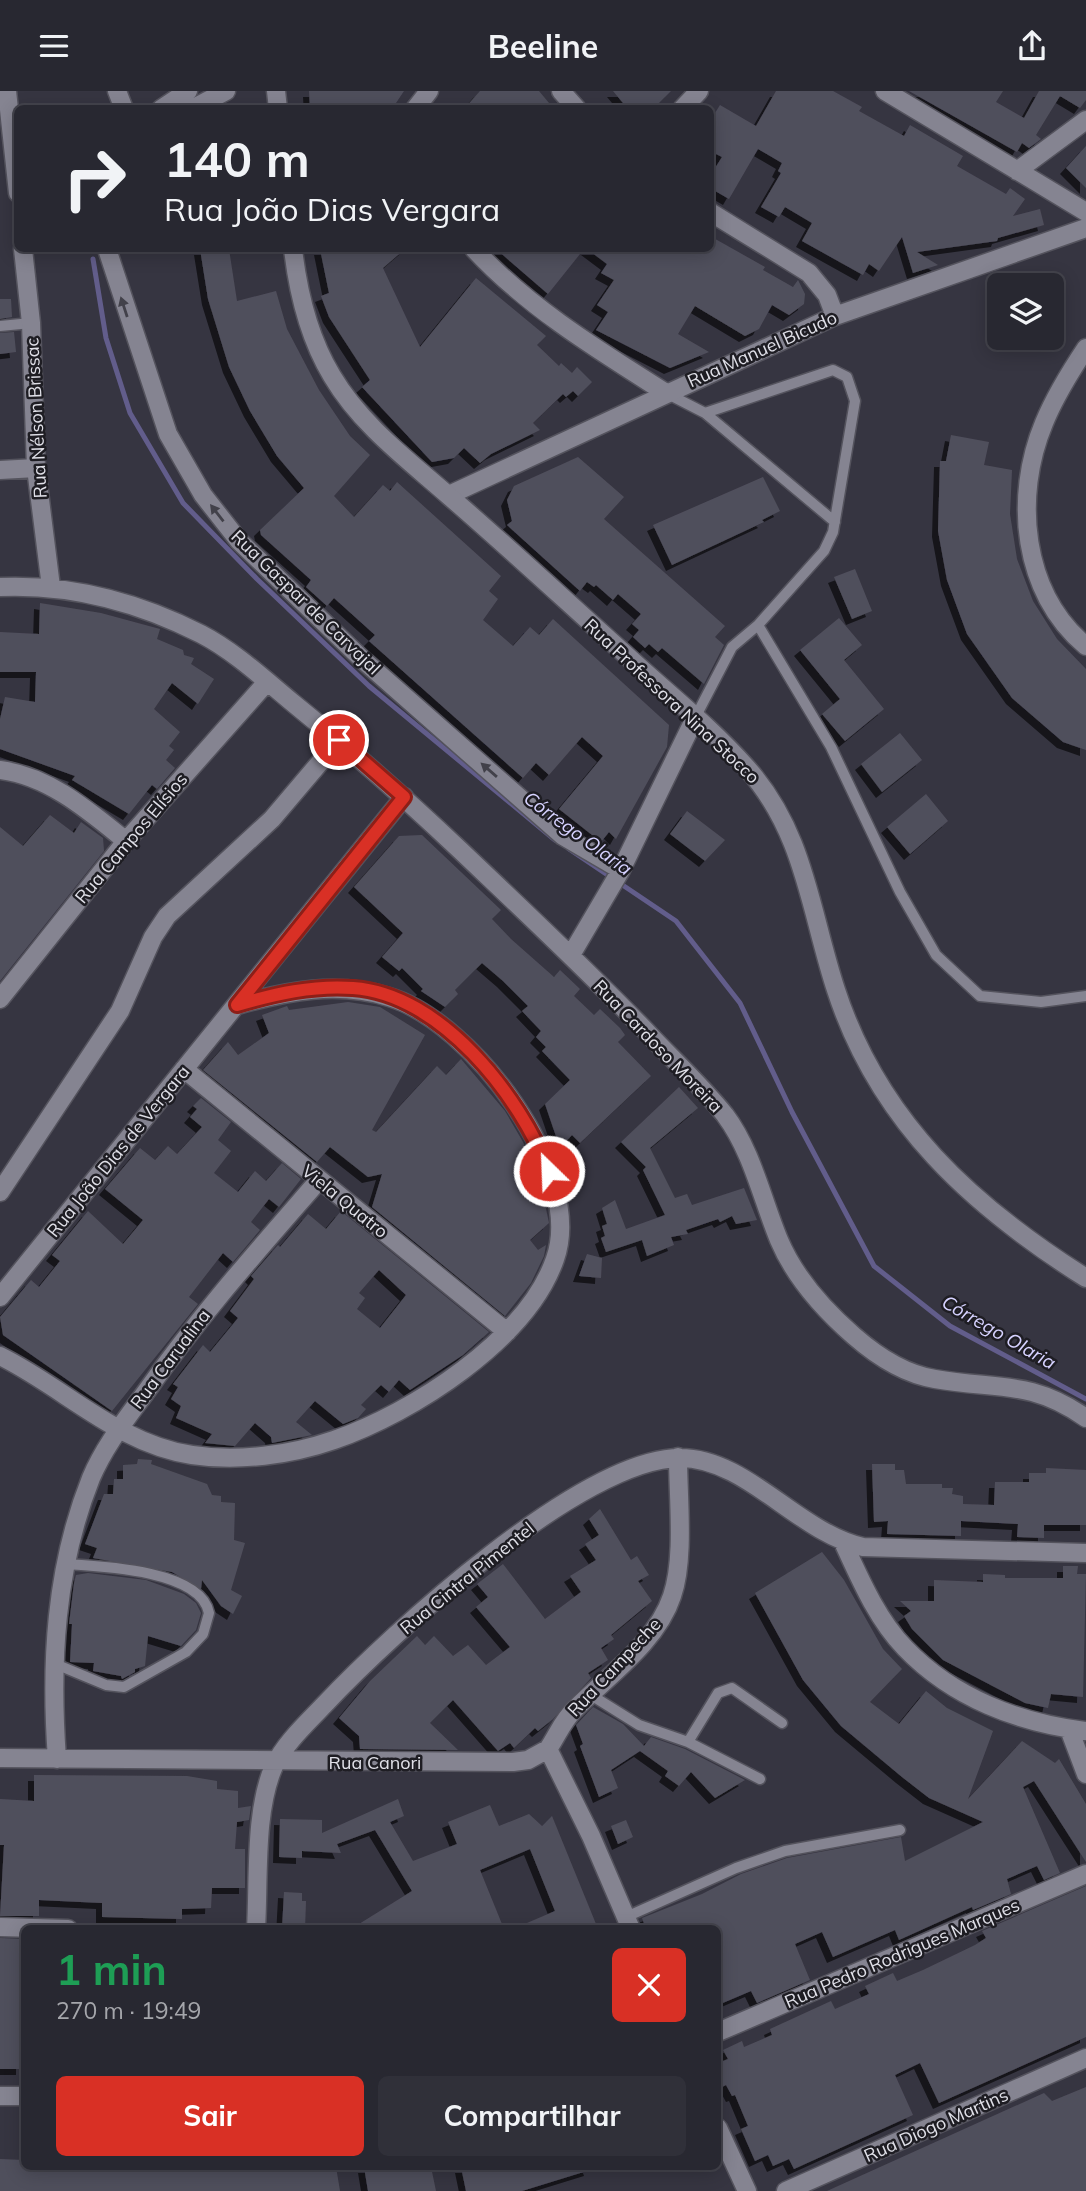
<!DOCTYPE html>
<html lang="pt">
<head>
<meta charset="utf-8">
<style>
  :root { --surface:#282831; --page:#303039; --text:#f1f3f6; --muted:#a5a6ab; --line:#44444d; --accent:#d93025 }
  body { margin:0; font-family:Mulish,sans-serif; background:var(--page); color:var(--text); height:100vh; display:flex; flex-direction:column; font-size:26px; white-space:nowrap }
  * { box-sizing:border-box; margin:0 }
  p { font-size:23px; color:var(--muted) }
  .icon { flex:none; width:38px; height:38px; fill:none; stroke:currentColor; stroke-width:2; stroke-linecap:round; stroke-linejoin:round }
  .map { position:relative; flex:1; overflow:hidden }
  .sheet { position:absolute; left:21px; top:1834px; width:700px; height:245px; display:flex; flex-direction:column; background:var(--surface); border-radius:10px; box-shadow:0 4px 18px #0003,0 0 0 2px var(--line) }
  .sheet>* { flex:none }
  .banner { position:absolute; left:14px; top:14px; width:700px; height:147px; border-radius:10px; box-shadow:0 4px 18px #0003,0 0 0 2px var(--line); background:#282831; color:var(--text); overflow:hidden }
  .buttons { position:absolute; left:987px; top:182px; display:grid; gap:14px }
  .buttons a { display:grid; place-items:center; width:77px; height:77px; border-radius:10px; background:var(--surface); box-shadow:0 4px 18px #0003,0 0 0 2px var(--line); font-size:35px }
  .pin { position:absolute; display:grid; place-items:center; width:60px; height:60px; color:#fff; margin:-30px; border:4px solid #fff; border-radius:50%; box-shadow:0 2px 7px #0007 }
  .me { position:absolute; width:77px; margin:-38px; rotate:336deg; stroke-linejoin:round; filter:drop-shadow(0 0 5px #0008) }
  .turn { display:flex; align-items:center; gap:24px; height:147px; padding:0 35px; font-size:32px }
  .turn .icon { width:91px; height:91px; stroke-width:2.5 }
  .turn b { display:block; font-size:49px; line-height:60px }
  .round { display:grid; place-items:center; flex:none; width:74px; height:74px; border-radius:10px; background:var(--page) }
  .head { display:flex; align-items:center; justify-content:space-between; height:119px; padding:0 35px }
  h1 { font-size:42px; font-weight:700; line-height:52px; color:#1e9e55 }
  .button { display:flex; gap:14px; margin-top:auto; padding:14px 35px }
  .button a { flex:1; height:80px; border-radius:10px; background:var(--accent); color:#fff; font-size:28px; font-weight:700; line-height:80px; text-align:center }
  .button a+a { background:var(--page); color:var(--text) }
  header { display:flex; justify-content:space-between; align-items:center; height:91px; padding:0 35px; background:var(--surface); font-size:32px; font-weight:700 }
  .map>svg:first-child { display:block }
</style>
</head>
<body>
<header><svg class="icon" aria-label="menu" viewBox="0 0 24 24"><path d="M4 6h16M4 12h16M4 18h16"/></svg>Beeline<svg class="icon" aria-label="share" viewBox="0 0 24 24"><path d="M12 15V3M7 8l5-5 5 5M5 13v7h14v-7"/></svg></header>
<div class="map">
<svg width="1086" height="2100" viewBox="0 0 1086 2100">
  <defs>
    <filter id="shadow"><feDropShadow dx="-6" dy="6" stdDeviation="0" flood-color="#0009"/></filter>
  </defs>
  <rect width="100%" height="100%" fill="#363541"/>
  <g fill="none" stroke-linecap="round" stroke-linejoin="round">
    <path stroke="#625d8b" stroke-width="5" d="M93,168L106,247L130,322L183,412L257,488L369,595L555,749
      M569,758L676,830L740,912L792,1021L874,1175L950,1235L1086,1308"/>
  </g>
  <path fill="#504f5c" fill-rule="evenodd" filter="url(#shadow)" d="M309,0H404L392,18H310Z
    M480,0H539L554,18H464Z
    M613,0H671L653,18H628Z
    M776,0H833L862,16L859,20L904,45L910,34L963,65L957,75L1006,103L1010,97L1025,108L1013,125L1040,118L1044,134L998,147L997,150L917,161L938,174L913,182L902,146L879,180L869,173L863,184L802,150L812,132L785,116L779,126L761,116L781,82L778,80L782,72L758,58L729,108L710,97V85L722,66L710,60V30L720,14L756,35Z
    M909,0H1003L996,11L1024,27L1039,0H1086V9L1080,17L1060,5L1036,44L1041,48L1029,57L1022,52L1017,61Z
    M1086,55V97L1066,77Z
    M710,145L765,176L763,179L793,196L798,189L805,203L804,213L789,224L772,214L759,238L745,245L695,215L678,243L709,261L670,277L596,239L608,221L597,214L614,189L601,182L607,173L587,158H710Z
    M200,158H229L237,210L276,200L287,238L319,299L350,345L370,364L334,405L354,426L383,394L390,400L397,391L501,485L489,500L498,508L483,529L513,555L530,536L539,544L553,528L669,634L667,656L616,748L609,741L601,751L559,718L603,665L582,646L549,684L536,672L523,687L369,550L375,544L334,507L327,515L306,496L311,489L261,444L260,439L304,397L277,365L250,320L229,276L208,208Z
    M320,158H405L383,177L420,256L476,187L546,245L537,254L559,275L561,272L572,282L577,276L592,291L578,305L573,300L566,306L563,303L533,332L540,339L491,363L480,372L464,357L454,367L432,371L362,296L370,289L329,226L321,205L329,202Z
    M496,158H584L548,203Z
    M0,208H11L12,226L0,228Z
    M14,241L16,261L0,263V242Z
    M951,344L989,351L984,374L1012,379L1010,423L1017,468L1033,510L1057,548L1086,578V659L1063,651L1012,607L967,543L947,489L938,440L940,370H946Z
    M578,366L624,406L604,428L725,535L715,546L724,554L704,593L662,557L658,561L649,553L645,557L633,546L639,539L632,533L641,523L618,503L613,509L596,494L594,496L587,491L580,500L507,434L512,430L507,409L514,395Z
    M763,386L780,420L762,429L764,431L672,474L653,434Z
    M855,478L872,520L852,528L834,486Z
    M40,512L101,522L160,538L157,548L183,559L184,564L194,567L191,573L214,588L198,613L172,592L154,618L180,641L169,655L174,659L166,669L175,677L157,698L152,694L129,723L72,689L75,685L0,658V628L5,606L35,611L36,581H0V541L39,543Z
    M839,527L862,554L844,569L884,618L845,650L822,623L840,608L800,559Z
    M900,642L922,669L882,701L861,673Z
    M926,703L948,730L910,763L887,736Z
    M687,720L725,749L705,770L670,743Z
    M50,724L74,742L81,731L103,747L104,760L0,890V736L23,755Z
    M422,744L501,819L492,828L511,848L554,886L560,879L580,898L574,905L594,924L600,918L620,937L625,944L618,951L651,985L580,1052L572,1044L560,1057L545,1013L570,989L542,960L546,956L536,946L541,940L522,920L528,915L503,890L482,872L455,899L458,903L445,916L421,900L423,898L402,877L399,880L382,866L403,842L354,796L399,745Z
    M348,911L380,916L425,944L372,1039L376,1041L437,975L446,984L461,968L505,1020L523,1051L534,1076L527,1081L536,1114L545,1113L549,1132L530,1149L538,1159L546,1154L544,1165L531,1192L505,1225L372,1116L382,1083L368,1086L330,1056L317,1071L203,979L228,951L238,964L269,942L262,924L287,915L289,919Z
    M679,996L698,1017L650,1057L675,1107L687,1103L692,1114L744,1097L757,1129L736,1133L732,1125L720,1131L718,1128L686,1139L688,1143L671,1146L674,1154L647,1165L642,1149L606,1161L601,1147L605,1145L602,1135L607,1133L602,1117L615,1109L626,1138L665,1124L643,1079L646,1076L621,1051Z
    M201,1007L231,1031L218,1049L231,1060L214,1082L238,1101L255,1080L266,1090L282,1072L301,1088L279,1116L269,1108L251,1131L260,1139L233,1171L223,1162L189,1206L198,1213L112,1320L3,1244L0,1226L31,1189L39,1196L60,1170L52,1164L88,1120L123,1153L143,1129L105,1098L140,1057L155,1069L168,1055L177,1063L202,1036L190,1026L197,1018L193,1015Z
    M341,1120L489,1241L463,1264L410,1299L399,1289L389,1301L381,1294L361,1314L366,1318L358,1327L343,1333L315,1310L296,1331L312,1344L272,1352L271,1346L255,1332L235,1355L205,1352L212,1343L176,1327L181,1315L171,1308L178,1296L173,1293L203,1254L210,1261L238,1227L230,1220L254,1188L251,1185L278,1154L280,1156L308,1123L326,1138ZM379,1179L406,1204L380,1237L357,1218L365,1207L359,1202Z
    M587,1163L602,1167L601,1187L579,1185Z
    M138,1368L152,1369L151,1373L207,1393L212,1404L221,1405V1411L235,1412L234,1449L245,1452L231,1499L242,1505L233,1523L221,1515L202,1489L201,1498L172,1481L93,1467L97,1457L85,1453L104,1403H113L114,1388H123V1374L137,1373Z
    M872,1373H895V1379H904L906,1393H942V1397H953L952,1403L963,1405V1413L994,1414L995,1391H1029V1382H1046V1377L1086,1379V1434H1044V1447L1017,1446L1018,1433L961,1430V1445L887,1443L888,1430L874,1431Z
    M600,1418L631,1469L637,1465L649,1484L638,1490L652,1510L611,1544L614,1548L601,1557L608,1569L588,1582L591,1587L553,1628L538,1640L535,1637L514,1657L510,1652L498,1660L453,1609L430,1632L458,1659L360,1658L359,1645L339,1627L370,1590L417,1545L425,1554L434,1545L453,1565L468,1554L486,1574L510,1556L476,1516L488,1506L477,1493L503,1473L545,1528L581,1501L570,1485L596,1469L585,1453L599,1444L589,1428Z
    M822,1461L844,1489L883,1558L902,1578L870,1611L899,1633L926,1600L947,1617L993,1640L968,1708L1022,1650L1055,1672L1059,1668L1086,1713V1771L1034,1690L1023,1696L1060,1782L1044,1789L1037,1775L1007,1788L1011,1803L973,1819L972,1816L899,1849L895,1839L833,1866L822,1841L795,1853L810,1889L757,1912L751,1900L718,1914V1838H646L642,1827L702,1803L741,1783L787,1767L901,1746L905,1770L983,1731L929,1707L902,1686L841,1635L803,1589L755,1502Z
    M1063,1475H1078L1077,1483H1086L1083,1606L1051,1603L1048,1617L1025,1612L943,1569L912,1538L904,1525L911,1520L900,1510H934V1489L983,1491V1483L1005,1484V1487H1063Z
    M88,1482L146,1489L184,1503L196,1512L201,1522L196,1539L181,1555L148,1545L145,1575L135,1578V1581L122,1588L121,1585L93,1580L94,1572L70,1571L72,1533H69L74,1492L76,1484Z
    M593,1616L623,1633L644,1655L651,1646L685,1658L745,1689L715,1707L691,1681L679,1695L665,1685L668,1680L640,1660L611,1679L618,1697L599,1706L580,1655L583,1653L576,1634Z
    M34,1684L187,1685L217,1690V1698L238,1700V1717L251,1715L249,1729L237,1731L235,1758H245V1797H212L211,1817L182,1818V1828L102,1826V1812L39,1809V1825H0L4,1754H0V1708L34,1710Z
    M398,1708L404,1725L390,1731L413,1770L457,1753L448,1731L490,1714L499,1735L529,1723L542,1735L552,1725L596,1833L585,1838H513L555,1820L530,1758L480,1779L504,1838H351L412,1800L375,1739L337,1753L341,1762L302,1760V1767L279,1766L280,1728L322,1729V1742Z
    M626,1729L633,1746L618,1753L611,1735Z
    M1086,1795V1946L939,2012L920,1972L895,1984L913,2024L794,2078L789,2068L773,2075L768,2064L755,2070L741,2038L748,2035L735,2004L732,2005L726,1994L718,1998V1972L728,1968L723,1959L742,1950L744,1956L772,1944L770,1938L831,1910L835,1918L869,1903L865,1895L893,1882L897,1890L923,1879L975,1854L986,1847L982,1840Z
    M284,1801L302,1802V1810H306L305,1838H282Z
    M0,1847L24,1848L22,1978H0Z
    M1086,1996V2100H827L1044,2002L1052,2010Z
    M0,2068L24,2069V2076H181V2078L336,2076L340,2100H0Z
    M364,2076H431L436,2100H368Z
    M461,2076H589L590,2079L522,2100H466Z"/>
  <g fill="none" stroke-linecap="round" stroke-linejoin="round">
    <g stroke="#54535d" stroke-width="13">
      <path id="service" d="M0,235L31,232
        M666,302L705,322L833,279L847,286L855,310L833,441L824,460L758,534L732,556L695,627
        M705,322L835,431
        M758,534L831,656L900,801L936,864L980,905L1041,911L1086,905
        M53,1572L106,1594L124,1596L186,1561L203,1543L209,1522C201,1479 101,1475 65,1473
        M591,1604L639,1634L688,1651L760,1688
        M688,1651L718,1602L732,1597L782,1632
        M626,1826L736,1777L785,1760L900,1739"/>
    </g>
    <g stroke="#54535d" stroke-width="21">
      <path id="minor" d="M561,0L577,18
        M885,0L1086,121
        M415,18L429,0
        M682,18L699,0
        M1017,80L1086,29
        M710,121L809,182L827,204L835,225
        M23,158L31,232L36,377L51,496
        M107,158L168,343L203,404L239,450L362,568L563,745L621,779
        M474,158C529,217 598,259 666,302
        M1086,257C1070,281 1055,305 1044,332C1013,406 1022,502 1086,555
        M0,379L36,377
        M449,404L835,225L1086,137
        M0,496C71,493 138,511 201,543C234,560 264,588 293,612C351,659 406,708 460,759C523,819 586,878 646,940C672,968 701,994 725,1024C752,1060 762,1108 779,1149C795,1187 823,1218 854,1245C878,1266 904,1283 935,1288C996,1299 1030,1288 1086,1327
        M0,679C49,685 89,720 126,750
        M571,864L621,779L695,627
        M0,908L126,750L267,591
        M184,978L507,1241
        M0,1101L120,920L153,846L167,825L272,728L339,649
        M0,1206L404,706
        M0,1265C65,1297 118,1353 192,1364C238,1371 291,1364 334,1349C412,1322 527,1249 555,1168C586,1081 471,930 389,906C337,890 288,900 237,914
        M843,1451C860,1488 877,1528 905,1557C953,1607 1019,1632 1086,1640
        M1069,1638L1086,1683
        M548,1658C557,1645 563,1629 575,1618C608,1585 657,1551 672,1505C685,1467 678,1408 678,1366
        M0,1667L513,1671L528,1669L548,1658L591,1745L631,1838
        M57,1668C50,1573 55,1477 91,1387C105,1354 127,1327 148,1298C200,1224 260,1157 319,1089
        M0,1836L68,1838
        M256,1838C259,1788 254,1720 274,1675C285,1652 307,1632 324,1614C391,1543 582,1367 680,1367C747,1367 797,1441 863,1456L1086,1462
        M718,1941L1086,1783
        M0,2005H24
        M718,2037L747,2100"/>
    </g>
    <g stroke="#54535d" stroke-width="21">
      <path id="tertiary" d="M7,0L18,102
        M117,0L124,18
        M276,0L278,18
        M161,18L188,0
        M192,18L226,0
        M293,158C298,201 309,247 332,285C361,334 407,368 449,405C508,456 566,510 624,562C665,600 710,635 747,677C805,742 810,820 836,899C879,1031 972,1115 1086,1187
        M786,2100L1086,1967"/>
    </g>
    <use href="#service" stroke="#858491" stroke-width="10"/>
    <use href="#minor" stroke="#858491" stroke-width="18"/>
    <use href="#tertiary" stroke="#858491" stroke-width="18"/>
  </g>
  <defs><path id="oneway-solid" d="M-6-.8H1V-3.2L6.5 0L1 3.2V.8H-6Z" transform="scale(1.75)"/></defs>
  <g fill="#42414a">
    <use href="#oneway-solid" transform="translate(124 216) rotate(-108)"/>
    <use href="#oneway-solid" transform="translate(217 422) rotate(-128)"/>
    <use href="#oneway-solid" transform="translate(489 679) rotate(-139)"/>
  </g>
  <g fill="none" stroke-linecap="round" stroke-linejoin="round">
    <g stroke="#8d1f18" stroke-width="18">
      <path id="route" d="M339,649L404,706L237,914C275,903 313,894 353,897C441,903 520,1005 549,1080"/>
    </g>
    <use href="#route" stroke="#d93025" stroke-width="12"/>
  </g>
  <g text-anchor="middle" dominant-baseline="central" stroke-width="5" stroke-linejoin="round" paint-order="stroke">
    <g font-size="18" fill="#e0e0e8" stroke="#1e1d23">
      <text transform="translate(762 258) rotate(-24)">Rua Manuel Bicudo</text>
      <text transform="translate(36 327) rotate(-93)">Rua Nélson Brissac</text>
      <text transform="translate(306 511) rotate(44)">Rua Gaspar de Carvajal</text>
      <text transform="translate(672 610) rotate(43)">Rua Professora Nina Stocco</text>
      <text transform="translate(131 747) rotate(-50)">Rua Campos Elísios</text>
      <text transform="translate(658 955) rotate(46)">Rua Cardoso Moreira</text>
      <text transform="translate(118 1060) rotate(-51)">Rua João Dias de Vergara</text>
      <text transform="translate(345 1110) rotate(39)">Viela Quatro</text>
      <text transform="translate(170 1268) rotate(-53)">Rua Carualina</text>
      <text transform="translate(467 1487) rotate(-39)">Rua Cintra Pimentel</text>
      <text transform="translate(614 1576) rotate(-47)">Rua Campeche</text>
      <text x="375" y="1671">Rua Canori</text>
      <text transform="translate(902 1862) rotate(-23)">Rua Pedro Rodrigues Marques</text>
      <text transform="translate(936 2034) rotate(-24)">Rua Diogo Martins</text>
    </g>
    <g font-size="19" font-style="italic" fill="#d6d2ff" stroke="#1e1d23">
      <text transform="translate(578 742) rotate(36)">Córrego Olaria</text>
      <text transform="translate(999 1241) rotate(30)">Córrego Olaria</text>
    </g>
  </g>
</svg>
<div class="buttons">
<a><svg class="icon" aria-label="layers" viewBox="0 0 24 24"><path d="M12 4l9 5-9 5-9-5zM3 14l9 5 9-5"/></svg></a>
</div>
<div class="pin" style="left:339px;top:649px;background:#d93025"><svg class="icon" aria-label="arrive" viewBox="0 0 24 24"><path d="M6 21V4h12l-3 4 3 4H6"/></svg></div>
<svg class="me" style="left:549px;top:1080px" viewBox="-20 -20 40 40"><circle r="17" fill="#d93025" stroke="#fff" stroke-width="3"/><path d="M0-11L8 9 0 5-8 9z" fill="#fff"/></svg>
<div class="banner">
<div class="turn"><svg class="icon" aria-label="right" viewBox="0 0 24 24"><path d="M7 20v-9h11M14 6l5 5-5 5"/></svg><div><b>140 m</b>Rua João Dias Vergara</div></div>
</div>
<section class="sheet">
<div class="head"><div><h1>1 min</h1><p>270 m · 19:49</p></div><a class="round" style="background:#d93025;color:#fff"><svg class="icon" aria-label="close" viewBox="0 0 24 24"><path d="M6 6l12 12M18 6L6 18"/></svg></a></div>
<div class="button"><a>Sair</a><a>Compartilhar</a></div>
</section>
</div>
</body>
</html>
